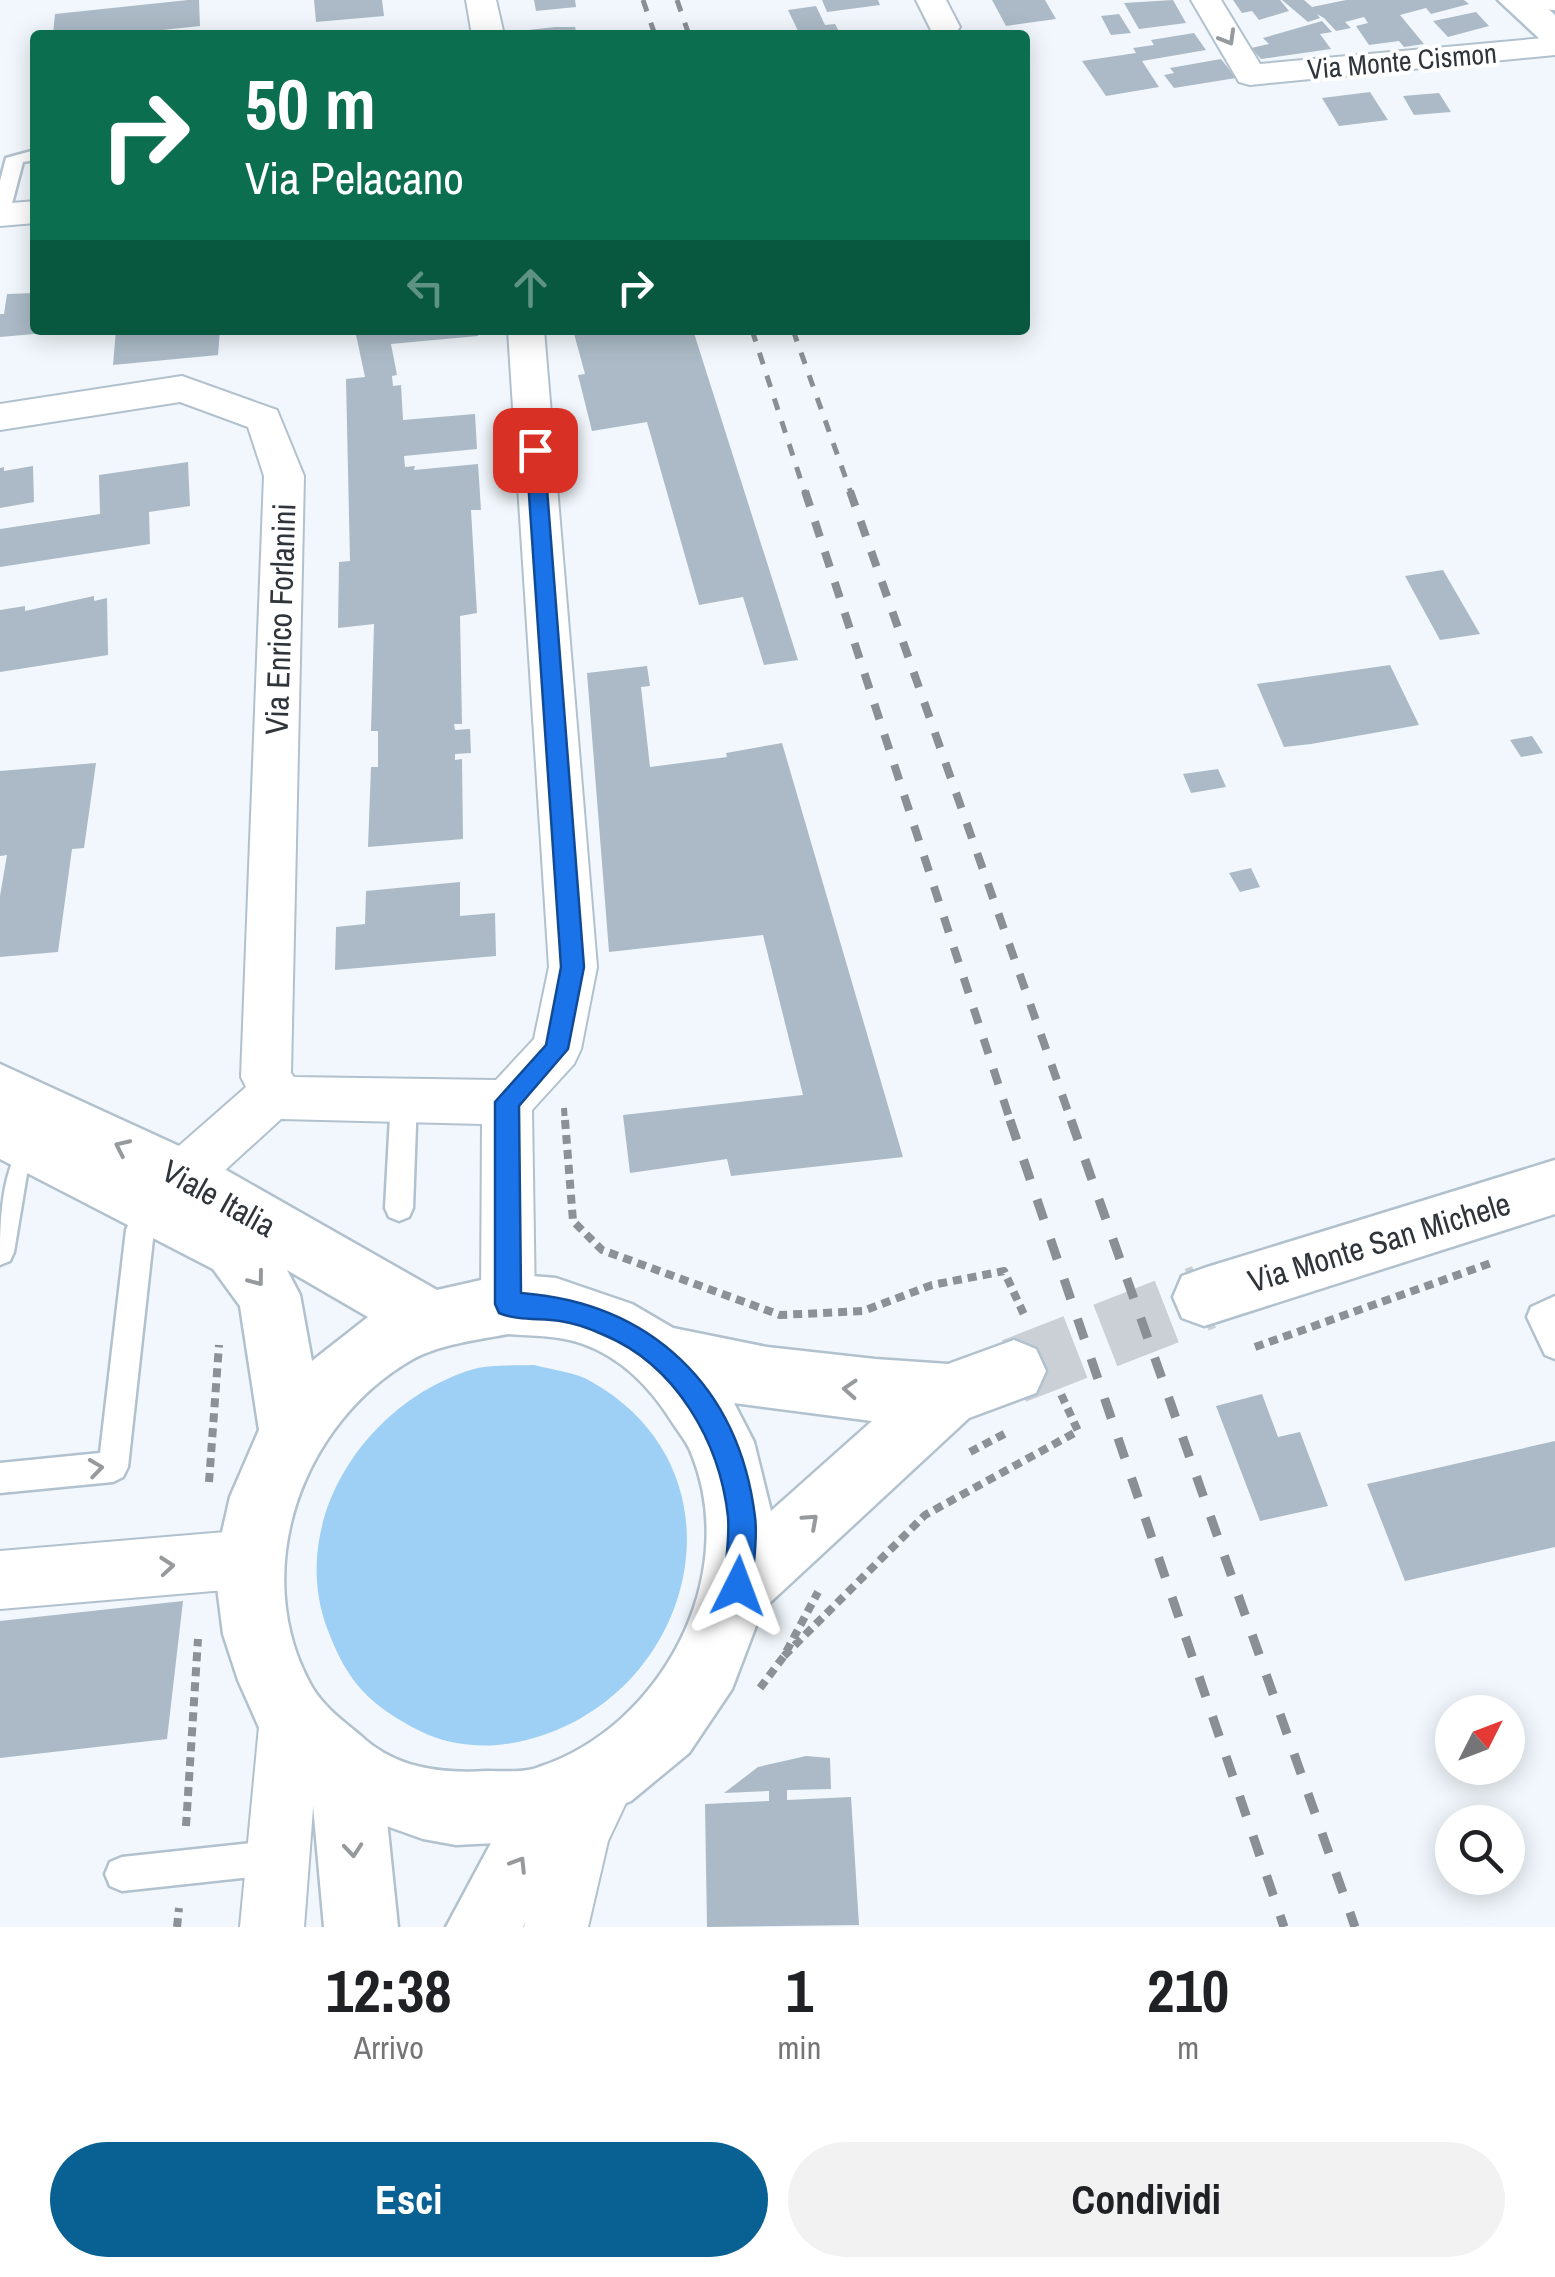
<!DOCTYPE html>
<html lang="it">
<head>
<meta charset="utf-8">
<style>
  :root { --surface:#fff; --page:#f2f2f2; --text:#202124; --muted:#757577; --accent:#086192 }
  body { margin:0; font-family:"Archivo Narrow",sans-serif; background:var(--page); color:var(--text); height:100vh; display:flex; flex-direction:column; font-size:38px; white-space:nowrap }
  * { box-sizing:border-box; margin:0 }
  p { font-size:32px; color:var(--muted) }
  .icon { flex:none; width:55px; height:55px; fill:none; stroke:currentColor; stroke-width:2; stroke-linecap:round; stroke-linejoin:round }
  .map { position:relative; height:1927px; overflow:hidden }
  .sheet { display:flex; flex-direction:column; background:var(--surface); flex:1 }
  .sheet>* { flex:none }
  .guide { position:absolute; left:30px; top:30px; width:1000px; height:305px; border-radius:10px; box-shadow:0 5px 25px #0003; background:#0b6e4f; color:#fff; overflow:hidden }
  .needle { width:65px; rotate:48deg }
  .tools { position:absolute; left:1435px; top:1695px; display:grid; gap:20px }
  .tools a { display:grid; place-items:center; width:90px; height:90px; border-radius:50%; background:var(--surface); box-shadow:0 5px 25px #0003; font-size:50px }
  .pin { position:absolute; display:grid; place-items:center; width:85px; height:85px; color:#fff; margin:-42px; border-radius:20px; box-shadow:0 5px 15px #0006 }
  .me { position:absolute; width:110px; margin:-55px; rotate:3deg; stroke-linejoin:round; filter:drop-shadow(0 0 8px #0008) }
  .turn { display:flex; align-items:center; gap:35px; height:210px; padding:0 50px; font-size:45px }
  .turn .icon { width:130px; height:130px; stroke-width:2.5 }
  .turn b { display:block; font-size:70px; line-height:85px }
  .lanes { display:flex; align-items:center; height:95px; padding:0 50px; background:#0003; justify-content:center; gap:50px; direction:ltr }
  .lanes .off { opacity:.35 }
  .eta { display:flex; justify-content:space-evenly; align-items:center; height:170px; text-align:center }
  .eta b { font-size:60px; font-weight:700; line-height:70px }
  .action { display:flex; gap:20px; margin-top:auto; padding:20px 50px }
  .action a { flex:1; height:115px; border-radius:60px; background:var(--accent); color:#fff; font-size:40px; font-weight:700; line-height:115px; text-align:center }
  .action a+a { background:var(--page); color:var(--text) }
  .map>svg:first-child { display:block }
</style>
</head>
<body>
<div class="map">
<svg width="1555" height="1927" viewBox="0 0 1555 1927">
  <rect width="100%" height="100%" fill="#f1f7fc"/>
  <path fill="#9ecff5" d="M534,1365C552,1370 576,1372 592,1382C752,1473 695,1695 530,1739C495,1749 454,1748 420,1731C369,1705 347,1682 327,1628C287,1519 368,1400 474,1369C492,1364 515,1366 534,1365Z"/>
  <path fill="#abbac6" d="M188,0H199L200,26L115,35H53L55,14Z
    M314,0H382L384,16L316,22Z
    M534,0H575L576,7L536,11Z
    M822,0H878L880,5L827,12Z
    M992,0H1045L1056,19L1006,26Z
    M1173,0L1186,23L1139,29L1124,3Z
    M1233,0H1280L1289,11L1259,20L1252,11L1242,13Z
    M1282,0H1304L1312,7L1346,0H1464L1469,4L1431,14L1426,8L1400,15L1424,44L1404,47L1399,41L1369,45L1356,26L1368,23L1364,17L1345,22L1351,28L1336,31L1324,18L1317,14L1320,18L1308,22Z
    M816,6L825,25L835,24L840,33L800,35L788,10Z
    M1476,12L1489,26L1448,37L1433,21Z
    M1119,14L1131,33L1111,35L1101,16Z
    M1322,21L1332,32L1320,34L1331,49L1261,59L1251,48L1269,44L1263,38Z
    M555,27H575L577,35H529L528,30Z
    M1194,33L1206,50L1142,61L1159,87L1106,96L1082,61L1136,53L1133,48L1154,45L1151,40Z
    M1221,59L1236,78L1174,88L1164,75L1174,73L1170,68Z
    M1370,92L1388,120L1339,126L1322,98Z
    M1439,93L1451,112L1414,115L1403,96Z
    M35,293V330L46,333L0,337V314H4L7,294Z
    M116,330H220L218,355L113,365Z
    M355,330H477L478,336L391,344L397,375L392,376L393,386L401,385L403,420L475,414L477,449L404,456L405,467L415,466L414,470L478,464L481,510H471L477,613L460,616L462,724H454L455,730L470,729L471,753L455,754V760L462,759L463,839L368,847L371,767H378V731H371L374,624L338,628L339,562L350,561L346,379L365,377Z
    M573,330H693L798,660L764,665L743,597L699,605L647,422L592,431L578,375L585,374Z
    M188,462L190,506L149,512L150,544L0,567V529L100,514L99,475Z
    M33,466L34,502L0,508V468L4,467V471Z
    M1443,570L1480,634L1440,640L1405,576Z
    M94,596V601L107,598L108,655L0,672V610L25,606V611Z
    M1390,665L1419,725L1311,744L1284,747L1257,684Z
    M647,666L650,686L641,687L650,767L727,757L726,753L782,743L903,1157L731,1176L727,1159L630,1173L623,1115L803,1095L763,935L609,952L587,673Z
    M1532,736L1543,753L1521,757L1510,740Z
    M96,763L84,848L72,849L58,952L0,957V896L7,855L0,856V771Z
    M1218,769L1226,787L1191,793L1183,774Z
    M1251,868L1260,887L1240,892L1229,873Z
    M460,882V916L495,913L496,956L335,970L336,927L365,924L366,891Z
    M1262,1394L1278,1437L1300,1432L1328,1506L1260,1521L1216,1406Z
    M1555,1441V1547L1405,1581L1367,1484Z
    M183,1601L167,1739L0,1758V1621Z
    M806,1756L830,1758L831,1789L787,1790V1800L851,1797L859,1925L707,1927L705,1804L769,1801V1791L724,1793L758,1767Z"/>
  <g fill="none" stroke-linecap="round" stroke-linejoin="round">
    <path stroke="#cad0d5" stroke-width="66" stroke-dasharray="66 32" stroke-linecap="butt" d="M1014,1371L1204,1297"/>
    <g stroke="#b1c1cd" stroke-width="5">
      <path id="service" d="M35,150V160L23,162L9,215L0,221V181L6,158Z
        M404,1086L413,1090L417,1098L413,1208L409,1217L399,1221L389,1217L385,1208L391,1098L395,1090Z
        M38,1132L47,1135L51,1144L27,1174L14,1252L10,1261L0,1265C0,1221 0,1151 38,1132Z
        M149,1194L159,1198L163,1207L154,1230L128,1467L123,1477L113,1482L0,1493V1463L100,1453L126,1230L139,1198Z
        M1555,1296V1359L1545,1355L1527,1317L1531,1307Z
        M278,1840L290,1845L295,1857L290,1869L278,1874L122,1891L110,1886L105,1874L110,1862L122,1857Z"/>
    </g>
    <g stroke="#b1c1cd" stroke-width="4">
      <path id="minor" d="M466,0H496L504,35H472Z
        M916,0H946L960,27L955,34H933Z
        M1191,0H1221L1260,64L1555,37V55L1250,85L1239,82Z
        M1502,0H1555V10L1506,7Z
        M35,201V223L0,226V204Z
        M508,330H544L597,967L581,1049L574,1064L532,1110L535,1304L527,1322L508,1329L489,1322L481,1304L482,1124L281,1119L200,1193L182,1199L164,1193L156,1176L164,1159L246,1087L241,1077L264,476L248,427L180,402L0,430V404L182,376L277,410L304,476L291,1073L294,1077L496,1080L534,1039L549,967Z
        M249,1530L269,1539L278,1559L269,1579L249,1588L0,1609V1551Z
        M290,1686L311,1695L320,1716L304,1927H240L260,1716L269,1695Z
        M609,1742L631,1751L640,1773L608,1841L588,1927H524L547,1834L587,1751Z"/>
    </g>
    <g stroke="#b1c1cd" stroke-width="5">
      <path id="secondary" d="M1498,0H1538L1555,15V44L1542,41Z
        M346,1736L371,1747L382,1772L398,1927H324L310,1772L321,1747Z
        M553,1763L578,1774L589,1799L523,1927H446L528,1774Z"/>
    </g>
    <g stroke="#b1c1cd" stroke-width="5">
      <path id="primary" d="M0,1064L203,1157L437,1290L508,1274L556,1278L632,1304L673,1328L767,1347L875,1359L948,1364L1014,1340L1036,1349L1046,1371L1036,1393L969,1418L762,1610L732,1689L689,1753L631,1801L535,1841L456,1845L423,1839L350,1813L321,1796L265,1741L238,1680L223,1634L217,1587L220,1541L230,1497L259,1430L240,1306L213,1269L0,1159ZM287,1270L368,1317L312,1361L300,1295ZM508,1334C533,1336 559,1335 583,1344C622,1358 651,1388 672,1422C679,1433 688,1443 692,1455C741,1577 661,1727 539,1767C524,1773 503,1771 487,1771C440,1774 395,1768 360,1735C343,1721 323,1706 312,1687C247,1572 302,1422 413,1359C441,1344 477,1340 508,1334ZM734,1403L872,1421L771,1511L754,1442Z
        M1555,1160V1214L1204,1326L1182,1318L1173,1297L1182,1276L1204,1268Z"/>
    </g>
    <path stroke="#8b9196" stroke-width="6" stroke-dasharray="8 5" stroke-linecap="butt" d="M564,1108L565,1123"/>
    <path stroke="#8b9196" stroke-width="8" stroke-dasharray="9 6" stroke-linecap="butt" d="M565,1120L573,1221L602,1250L780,1315L863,1311L932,1285L1004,1271L1026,1319
      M1255,1347L1494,1262
      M970,1452L1008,1432
      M209,1482L219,1345
      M784,1656L925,1515L1078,1431L1061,1394
      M760,1688L784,1656L818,1592
      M186,1826L198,1639
      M177,1927L179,1908"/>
    <use href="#service" fill="#fff" fill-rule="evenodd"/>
    <use href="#minor" fill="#fff" fill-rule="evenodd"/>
    <use href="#secondary" fill="#fff" fill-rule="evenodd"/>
    <use href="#primary" fill="#fff" fill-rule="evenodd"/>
    <path stroke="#898f94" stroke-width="5" stroke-dasharray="12 12" stroke-linecap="butt" d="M643,0L655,35
      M677,0L689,35
      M752,330L805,493
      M793,330L851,493"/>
    <path stroke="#898f94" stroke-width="8" stroke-dasharray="16 16" stroke-linecap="butt" d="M805,491L1011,1123
      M850,491L1072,1123"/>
    <path stroke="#898f94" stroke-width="9" stroke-dasharray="21 21" stroke-linecap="butt" d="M1010,1120L1284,1927
      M1071,1120L1355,1927"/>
  </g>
  <defs><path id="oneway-chevron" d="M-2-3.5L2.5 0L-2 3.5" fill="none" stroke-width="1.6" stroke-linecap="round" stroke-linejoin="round" transform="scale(2.5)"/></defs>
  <g stroke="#979a9c">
    <use href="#oneway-chevron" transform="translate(1228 38) rotate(60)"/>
    <use href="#oneway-chevron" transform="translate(122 1147) rotate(-155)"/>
    <use href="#oneway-chevron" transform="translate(257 1279) rotate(53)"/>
    <use href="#oneway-chevron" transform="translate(850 1389) rotate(-176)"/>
    <use href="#oneway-chevron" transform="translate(96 1468) rotate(-8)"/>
    <use href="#oneway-chevron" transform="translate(811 1521) rotate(-42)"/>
    <use href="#oneway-chevron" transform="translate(167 1566) rotate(-5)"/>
    <use href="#oneway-chevron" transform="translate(353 1850) rotate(85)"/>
    <use href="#oneway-chevron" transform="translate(519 1864) rotate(-58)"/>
  </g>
  <path fill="#1a73e8" stroke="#114b97" stroke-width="2.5" d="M535,443L544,450L584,967L568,1049L519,1106L521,1293C651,1303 739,1386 755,1517C758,1539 753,1564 752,1586L748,1596L738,1600L728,1596L724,1586C725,1564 730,1539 728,1517C720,1442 676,1365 604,1335C591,1329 574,1323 560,1321C540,1318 518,1321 499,1313L495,1304V1102L546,1045L561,967L526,450Z"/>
  <g text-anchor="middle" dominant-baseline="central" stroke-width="8" stroke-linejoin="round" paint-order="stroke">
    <g font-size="28" fill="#2f353a" stroke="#fff">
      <text transform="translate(1402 61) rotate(-5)">Via Monte Cismon</text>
    </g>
    <g font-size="32" fill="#2f353a" stroke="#fff">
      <text transform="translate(280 619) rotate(-88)">Via Enrico Forlanini</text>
      <text transform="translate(219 1198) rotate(29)">Viale Italia</text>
      <text transform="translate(1379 1242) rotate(-17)">Via Monte San Michele</text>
    </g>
  </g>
</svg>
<div class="tools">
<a><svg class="needle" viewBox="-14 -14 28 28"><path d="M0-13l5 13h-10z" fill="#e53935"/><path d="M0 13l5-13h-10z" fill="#757577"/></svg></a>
<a><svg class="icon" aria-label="search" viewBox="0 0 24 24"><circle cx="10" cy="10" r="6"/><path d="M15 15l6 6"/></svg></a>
</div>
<div class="pin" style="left:535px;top:450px;background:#d93025"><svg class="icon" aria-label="arrive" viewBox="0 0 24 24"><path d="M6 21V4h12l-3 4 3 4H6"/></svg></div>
<svg class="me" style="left:738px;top:1586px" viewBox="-20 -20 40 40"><path d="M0-17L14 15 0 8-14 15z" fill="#1a73e8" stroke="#fff" stroke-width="4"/></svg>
<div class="guide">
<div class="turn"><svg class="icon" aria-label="right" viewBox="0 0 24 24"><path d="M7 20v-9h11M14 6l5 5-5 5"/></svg><div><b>50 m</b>Via Pelacano</div></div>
<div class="lanes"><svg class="icon off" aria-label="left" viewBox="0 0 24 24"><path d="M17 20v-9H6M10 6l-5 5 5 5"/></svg><svg class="icon off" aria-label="ahead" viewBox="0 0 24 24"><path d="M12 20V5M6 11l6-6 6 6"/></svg><svg class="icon" aria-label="right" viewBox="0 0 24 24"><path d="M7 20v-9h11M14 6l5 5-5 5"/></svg></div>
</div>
</div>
<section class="sheet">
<div class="eta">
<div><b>12:38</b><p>Arrivo</p></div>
<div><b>1</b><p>min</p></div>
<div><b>210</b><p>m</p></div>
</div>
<div class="action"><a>Esci</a><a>Condividi</a></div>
</section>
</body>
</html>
